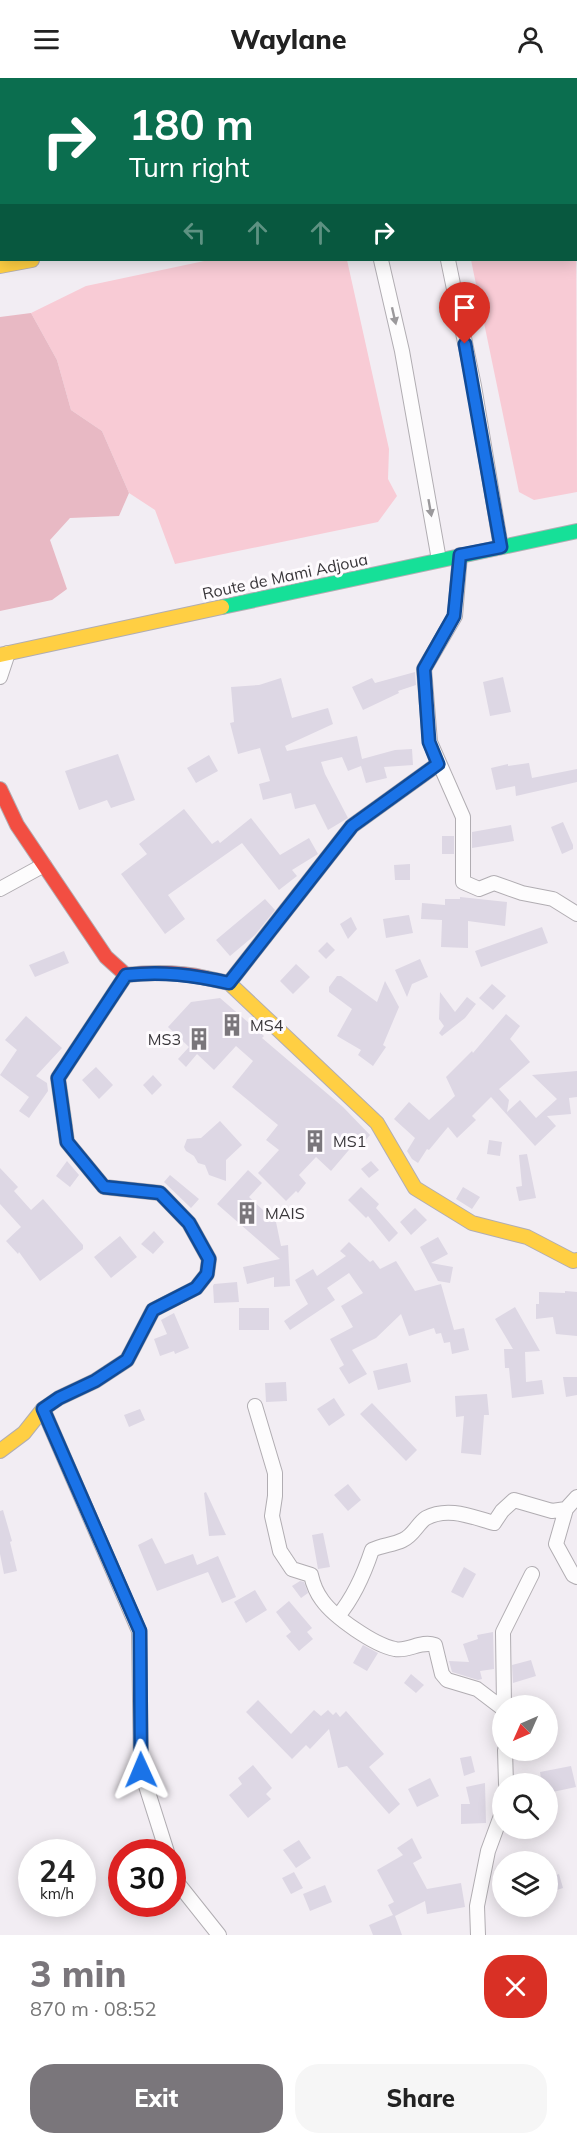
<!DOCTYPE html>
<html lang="en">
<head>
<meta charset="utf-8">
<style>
  :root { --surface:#fff; --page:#f6f6f6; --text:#222; --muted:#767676; --accent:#7a767b }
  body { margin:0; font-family:Mulish,sans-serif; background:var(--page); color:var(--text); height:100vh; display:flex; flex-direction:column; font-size:22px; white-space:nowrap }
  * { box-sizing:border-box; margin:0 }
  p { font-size:20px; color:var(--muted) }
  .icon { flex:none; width:33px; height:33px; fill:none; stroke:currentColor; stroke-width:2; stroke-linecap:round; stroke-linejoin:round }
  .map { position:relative; height:1857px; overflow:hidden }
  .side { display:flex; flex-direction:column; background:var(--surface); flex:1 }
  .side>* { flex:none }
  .top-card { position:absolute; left:0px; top:0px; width:578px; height:183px; box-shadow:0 3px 15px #0003; background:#0b6e4f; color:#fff; overflow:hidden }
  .needle { width:39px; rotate:225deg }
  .fabs { position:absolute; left:492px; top:1617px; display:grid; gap:12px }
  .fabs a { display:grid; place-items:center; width:66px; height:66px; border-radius:50%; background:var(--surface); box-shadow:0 3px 15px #0003; font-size:30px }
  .speed { position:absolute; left:18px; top:1761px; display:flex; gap:12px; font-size:30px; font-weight:700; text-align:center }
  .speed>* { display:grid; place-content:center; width:78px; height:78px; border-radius:50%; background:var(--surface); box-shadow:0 3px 15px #0003; line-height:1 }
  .speed small { font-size:15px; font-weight:400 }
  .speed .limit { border:9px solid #d22; background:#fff; color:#111 }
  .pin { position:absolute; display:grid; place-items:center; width:51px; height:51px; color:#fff; margin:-62px -26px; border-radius:50% 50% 50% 0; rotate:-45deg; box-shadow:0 0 6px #0007 }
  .pin .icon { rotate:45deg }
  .me { position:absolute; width:66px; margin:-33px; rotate:359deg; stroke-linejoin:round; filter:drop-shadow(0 0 4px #0008) }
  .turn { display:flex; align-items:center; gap:21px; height:126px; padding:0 30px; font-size:27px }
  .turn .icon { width:78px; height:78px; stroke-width:2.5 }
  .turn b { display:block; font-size:42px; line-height:51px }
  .lanes { display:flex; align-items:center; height:57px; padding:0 30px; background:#0003; justify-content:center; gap:30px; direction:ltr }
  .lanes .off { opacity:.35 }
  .round { display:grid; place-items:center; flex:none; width:63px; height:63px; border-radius:24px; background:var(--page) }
  .head { display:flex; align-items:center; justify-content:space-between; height:102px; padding:0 30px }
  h1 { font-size:36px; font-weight:800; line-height:45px; color:var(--accent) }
  .cta { display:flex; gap:12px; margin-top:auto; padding:12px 30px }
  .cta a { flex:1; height:69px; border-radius:24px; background:var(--accent); color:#fff; font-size:24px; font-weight:800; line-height:69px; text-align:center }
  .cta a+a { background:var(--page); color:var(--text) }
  header { display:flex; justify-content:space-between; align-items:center; height:78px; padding:0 30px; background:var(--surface); font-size:27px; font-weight:800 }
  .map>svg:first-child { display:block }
</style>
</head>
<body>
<header><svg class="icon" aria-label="menu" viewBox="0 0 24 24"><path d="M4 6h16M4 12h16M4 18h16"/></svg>Waylane<svg class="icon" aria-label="person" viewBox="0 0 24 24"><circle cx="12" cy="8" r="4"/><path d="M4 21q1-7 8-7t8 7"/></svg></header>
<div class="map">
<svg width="577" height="1857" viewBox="0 0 577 1857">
  <rect width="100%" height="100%" fill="#f2edf3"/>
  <path fill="#f8cbd5" d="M576,106L577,414L534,422L519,414L471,182H576Z
    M209,182H347L389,371L388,401L397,418L378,444L175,486L155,432L129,415L102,353L71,332L57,282L31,235L86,208Z"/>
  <path fill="#e8b9c4" d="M31,235L57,282L71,332L102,353L129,415L119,438L70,440L50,462L67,511L52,522L0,533V239Z"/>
  <path fill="#ddd7e4" d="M415,594L416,607L398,613L399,615L363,632L352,609L372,600L375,605Z
    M503,599L511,634L490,638L483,604Z
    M281,600L292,640L328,630L333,646L285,668L287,673L357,658L362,681L395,672L412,671L413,687L384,689L387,700L366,705L361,688L348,693L342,679L321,684L325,696L348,740L328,752L315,726L295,731L291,715L263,722L259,706L270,703L260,670L238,676L230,645L234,644L231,609L259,607Z
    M118,676L135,722L111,730L107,722L79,732L65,693Z
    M209,677L218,693L196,705L187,690Z
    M529,685L532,700L577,691V704L516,718L515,708L496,712L491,690L508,686V688Z
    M184,731L212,766L218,762L220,765L251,740L280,777L309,760L318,776L292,792L297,798L279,812L242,765L168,817L185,841L165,856L121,796L147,776L139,766Z
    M563,744L573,767V771L562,776L551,749Z
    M511,747L514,763L472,770V754Z
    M442,758H454V776H442Z
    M410,786V802H395L394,787Z
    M460,819L507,824L505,848L468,843V870L441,869L442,842L421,841L422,825L445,827V821H460Z
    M265,821L275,832L255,857L230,878L216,862Z
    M409,837L413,855L386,860L383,841Z
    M351,839L357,851L348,861L340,846Z
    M542,849L548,865L481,889L475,873Z
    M327,864L335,872L326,881L318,873Z
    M64,873L69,885L35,899L29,887Z
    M420,881L428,899L412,906L407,919L395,892Z
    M296,886L310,899L293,916L280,903Z
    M337,898H341L377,924L385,903L399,929L383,967L386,969L373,988L358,977L361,972L337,958L352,931L329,914V909Z
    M492,906L506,918L493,932L479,920Z
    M440,914L455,934L467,919L476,926L465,940L442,958L439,955L444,948L439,941Z
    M220,920L264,958L262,960L343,1029L370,1057L359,1070L354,1066L331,1093L316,1079L299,1097L306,1105L298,1115L296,1113L286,1123L258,1095L279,1072L266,1062L278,1047L232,1009L253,983L236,968L214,992L197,976L186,989L178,981L189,969L168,949L191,924Z
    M506,936L520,948L510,961L530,984L499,1011L509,1022L507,1034L520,1022L536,1040L557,1021L532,997L577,993V1019L569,1020L571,1036L547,1038L556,1048L535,1068L491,1019L472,1038L476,1042L457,1060L448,1049L429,1072L427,1071L418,1085L412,1081L407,1073L415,1060L394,1041L409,1024L429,1042L455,1018L446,999L472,973L473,975Z
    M26,938L62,970L36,998L47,1005L48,1013L29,1040L19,1033L29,1019L0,997L17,972L5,962Z
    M96,989L113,1007L99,1021L82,1002Z
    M153,997L162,1007L152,1017L143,1007Z
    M220,1043L242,1067L226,1082V1103L209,1097L205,1087L198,1085L194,1078L186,1073L184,1069L187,1061L201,1060Z
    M489,1062L502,1064L500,1078L487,1076Z
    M527,1076L536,1120L519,1123L516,1109L522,1108L519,1077Z
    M67,1083L79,1097L70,1109L56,1098Z
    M371,1083L379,1092L369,1100L361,1091Z
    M0,1090L18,1109L14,1113L31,1132L43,1121L83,1167V1171L40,1203L19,1174L18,1176L6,1163L21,1149L0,1126Z
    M248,1092L262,1105L249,1119L276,1144L281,1168L288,1167L290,1208L274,1209V1199L247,1206L243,1189L280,1181L217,1126Z
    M170,1097L199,1121L191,1130L164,1104Z
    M361,1109L379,1126L376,1130L398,1155L389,1164L368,1138L366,1140L348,1122Z
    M463,1109L480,1119L472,1131L456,1121Z
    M415,1130L427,1142L411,1157L400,1144Z
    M154,1153L164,1164L153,1176L141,1166Z
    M120,1158L137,1179L111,1200L94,1179Z
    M438,1159L448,1176L431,1185L453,1189L450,1205L438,1203L420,1169Z
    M349,1164L370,1184L373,1182L380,1191L396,1183L415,1213L441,1206L454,1252L464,1250L469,1272L452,1276L450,1264L444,1265L441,1255L436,1256L434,1250L409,1258L401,1236L376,1260L352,1272L367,1296L349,1306L339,1290L344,1287L330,1261L353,1249L341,1228L363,1215L349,1195L327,1210L335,1222L290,1252L284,1243L308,1226L295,1202L313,1191L317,1198L346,1178L340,1173Z
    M237,1204L239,1224L214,1225L213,1208L214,1206Z
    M565,1213L577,1214V1258L556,1256L553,1239L536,1241V1226H539V1214L565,1215Z
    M515,1229L540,1273L525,1274L526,1304L542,1302L544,1316L512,1320L509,1290H505L504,1271H513L495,1241Z
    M239,1230H269V1252H239Z
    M174,1235L189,1270L175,1276L174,1273L160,1278L154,1261L167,1256L161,1242Z
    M407,1285L411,1304L378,1312L373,1293Z
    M563,1299H577V1317L566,1319Z
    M286,1304L287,1323L266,1324L265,1305Z
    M487,1316L489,1337H484L481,1377L461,1375L464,1338L456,1339L455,1318Z
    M334,1320L345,1337L329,1348L317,1331Z
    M372,1325L417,1372L406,1383L360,1336Z
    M140,1331L145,1342L129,1349L124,1337Z
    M348,1406L361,1422L348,1433L334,1417Z
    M206,1414L226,1457L209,1458L204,1415Z
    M3,1432L12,1463L10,1464L17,1493L4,1496L0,1476V1433Z
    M323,1455L330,1489L318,1491L312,1457Z
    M152,1460L165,1486L193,1476L197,1487L218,1478L236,1519L222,1525L208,1494L157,1513L138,1467Z
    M464,1489L476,1496L463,1520L451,1514Z
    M300,1503L304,1504L308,1515L301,1520L292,1508Z
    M255,1512L267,1532L246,1545L234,1524Z
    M289,1523L312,1550L307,1554L313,1561L299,1573L286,1558L291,1554L276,1534Z
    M493,1554L494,1591L480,1593L482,1601L478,1602L452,1594L449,1583L469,1584L463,1566L478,1561L477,1557Z
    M363,1567L378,1575L367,1593L353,1585Z
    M531,1582L536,1598L513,1605L512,1587Z
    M411,1596L424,1607L416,1615L404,1605Z
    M258,1622L291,1656L314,1632L321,1638L328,1632L333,1637L336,1634L340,1639L346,1633L384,1676L369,1689L400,1726L389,1736L347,1688L338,1690L329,1651L310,1671L306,1667L292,1681L246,1634Z
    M471,1678L475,1694L464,1698L460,1680Z
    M253,1687L272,1710L266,1716L271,1721L248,1740L229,1717L242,1706L238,1700Z
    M571,1688L576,1709L548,1715V1706H542L540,1694Z
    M430,1700L439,1718L417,1729L408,1711Z
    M485,1705L486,1745L461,1746V1726H470L466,1709Z
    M412,1760L422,1780L413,1785L427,1811L461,1805L465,1829L427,1836L425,1823L395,1838L402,1857H373L369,1847L393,1837L388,1827L394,1824L377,1792L403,1777L397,1770Z
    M299,1762L311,1780L296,1790L283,1772Z
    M294,1794L303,1810L291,1816L282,1800Z
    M559,1796L563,1810L548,1815V1800Z
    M325,1807L332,1824L310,1833L303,1816Z"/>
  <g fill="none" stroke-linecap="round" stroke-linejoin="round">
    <g stroke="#b1adb2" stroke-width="10">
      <path id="lane" d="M469,2L470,0"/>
    </g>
    <g stroke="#b1adb2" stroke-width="16">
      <path id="street" d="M381,182L402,273L439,482
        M448,182L474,308L501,469
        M460,477L455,538L424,591L430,664L463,739V804L479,811L494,805L522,815L553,821L577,836
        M0,599L8,575
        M0,811L44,787
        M229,905L352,748L438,686
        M255,1328L275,1395V1418L272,1438L280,1473L292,1491L311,1497C313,1506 316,1514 322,1522C334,1539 374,1567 395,1571C408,1574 421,1562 435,1567L442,1596L447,1602L477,1611L502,1630
        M43,1331L139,1553L141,1692L167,1774
        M577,1419L566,1431L556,1466L573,1497L577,1499
        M338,1538C354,1519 364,1496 372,1472C382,1467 393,1467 403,1462C413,1458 418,1445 426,1440C448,1428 472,1439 494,1445L502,1433L514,1422L552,1433L566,1431
        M504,1628L503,1554L532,1496
        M505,1672L506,1706
        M172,1793L176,1803L219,1857
        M478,1857L477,1828L488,1773L502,1735"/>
    </g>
    <g stroke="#b1adb2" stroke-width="16">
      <path id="fast" d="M222,529L577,453
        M65,1049L58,1000L126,897"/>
    </g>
    <g stroke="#b1adb2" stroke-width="16">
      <path id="slow" d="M576,76L577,75
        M0,188L32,182
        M0,577L222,529
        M206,900L229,905L377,1045L415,1110L472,1145L527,1159L573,1183L577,1182
        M0,1373L24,1355L43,1331L59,1320L95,1303L127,1282L153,1232L196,1210L207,1196L209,1181L189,1145L160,1115L104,1109L67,1064L65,1049"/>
    </g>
    <g stroke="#b1adb2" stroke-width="16">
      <path id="jam" d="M0,711L17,747L106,879L126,897C153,894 179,894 206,900"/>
    </g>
    <use href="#lane" stroke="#fdfcfd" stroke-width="7"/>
    <use href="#street" stroke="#fdfcfd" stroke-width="14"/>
    <use href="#fast" stroke="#16e098" stroke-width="14"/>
    <use href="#slow" stroke="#ffcf43" stroke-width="14"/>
    <use href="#jam" stroke="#f24e42" stroke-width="14"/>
  </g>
  <defs><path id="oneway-solid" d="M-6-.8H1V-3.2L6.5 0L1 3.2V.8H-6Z" transform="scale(1.5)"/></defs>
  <g fill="#9b999c">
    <use href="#oneway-solid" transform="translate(394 238) rotate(77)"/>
    <use href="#oneway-solid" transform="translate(430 430) rotate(80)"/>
  </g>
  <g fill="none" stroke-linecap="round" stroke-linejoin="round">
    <g stroke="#114b97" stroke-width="15">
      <path id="route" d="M141,1692L140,1553L43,1331L59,1320L95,1303L127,1282L153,1232L196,1210L207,1196L209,1181L189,1145L160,1115L104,1109L67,1064L58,1000L126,897C163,893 193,897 229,905L352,748L438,686L429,664L424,591L454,538L460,477L501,469L465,266"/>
    </g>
    <use href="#route" stroke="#1a73e8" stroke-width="10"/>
  </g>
  <defs>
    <g id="building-bare" transform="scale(1.8)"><path d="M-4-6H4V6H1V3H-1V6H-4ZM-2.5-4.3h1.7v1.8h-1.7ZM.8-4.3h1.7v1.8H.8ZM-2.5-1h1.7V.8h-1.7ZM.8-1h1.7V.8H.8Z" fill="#7a767b" stroke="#fefbfe" stroke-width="2.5" paint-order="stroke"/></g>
  </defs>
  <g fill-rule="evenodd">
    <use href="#building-bare" x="232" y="947"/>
    <use href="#building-bare" x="199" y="961"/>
    <use href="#building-bare" x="315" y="1063"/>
    <use href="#building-bare" x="247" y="1135"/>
  </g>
  <g text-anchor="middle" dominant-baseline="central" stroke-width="6" stroke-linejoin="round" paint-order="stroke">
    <g font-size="16" fill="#39363a" stroke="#fefbfe">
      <text transform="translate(285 498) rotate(-12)">Route de Mami Adjoua</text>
    </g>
    <g font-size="16" fill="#39363a" stroke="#fefbfe" text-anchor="start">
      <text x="250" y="947">MS4</text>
      <text x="181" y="961" text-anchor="end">MS3</text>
      <text x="333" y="1063">MS1</text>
      <text x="265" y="1135">MAIS</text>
    </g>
  </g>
</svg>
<div class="fabs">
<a><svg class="needle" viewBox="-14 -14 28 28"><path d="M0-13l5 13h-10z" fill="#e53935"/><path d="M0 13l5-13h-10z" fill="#767676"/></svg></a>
<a><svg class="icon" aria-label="search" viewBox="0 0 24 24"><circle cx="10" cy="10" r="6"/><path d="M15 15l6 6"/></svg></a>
<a><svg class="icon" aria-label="layers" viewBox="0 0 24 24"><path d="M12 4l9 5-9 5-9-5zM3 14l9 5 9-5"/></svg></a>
</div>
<div class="speed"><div>24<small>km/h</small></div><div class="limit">30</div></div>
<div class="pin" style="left:465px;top:266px;background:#d93025"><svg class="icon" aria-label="arrive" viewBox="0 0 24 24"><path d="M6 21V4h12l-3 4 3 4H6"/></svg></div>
<svg class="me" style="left:141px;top:1692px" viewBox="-20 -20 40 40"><path d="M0-17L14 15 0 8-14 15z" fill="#1a73e8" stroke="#fff" stroke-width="4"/></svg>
<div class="top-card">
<div class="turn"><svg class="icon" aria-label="right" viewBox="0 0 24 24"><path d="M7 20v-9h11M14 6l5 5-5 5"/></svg><div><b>180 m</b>Turn right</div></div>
<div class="lanes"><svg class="icon off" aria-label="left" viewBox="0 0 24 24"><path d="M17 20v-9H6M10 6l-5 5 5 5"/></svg><svg class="icon off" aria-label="ahead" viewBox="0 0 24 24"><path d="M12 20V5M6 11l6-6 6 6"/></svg><svg class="icon off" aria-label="ahead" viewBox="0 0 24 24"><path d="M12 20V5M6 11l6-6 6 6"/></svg><svg class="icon" aria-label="right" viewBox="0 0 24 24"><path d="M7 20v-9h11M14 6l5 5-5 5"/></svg></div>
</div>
</div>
<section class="side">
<div class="head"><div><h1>3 min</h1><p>870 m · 08:52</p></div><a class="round" style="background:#d93025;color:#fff"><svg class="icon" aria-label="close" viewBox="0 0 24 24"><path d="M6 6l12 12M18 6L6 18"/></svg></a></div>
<div class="cta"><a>Exit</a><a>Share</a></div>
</section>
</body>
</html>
